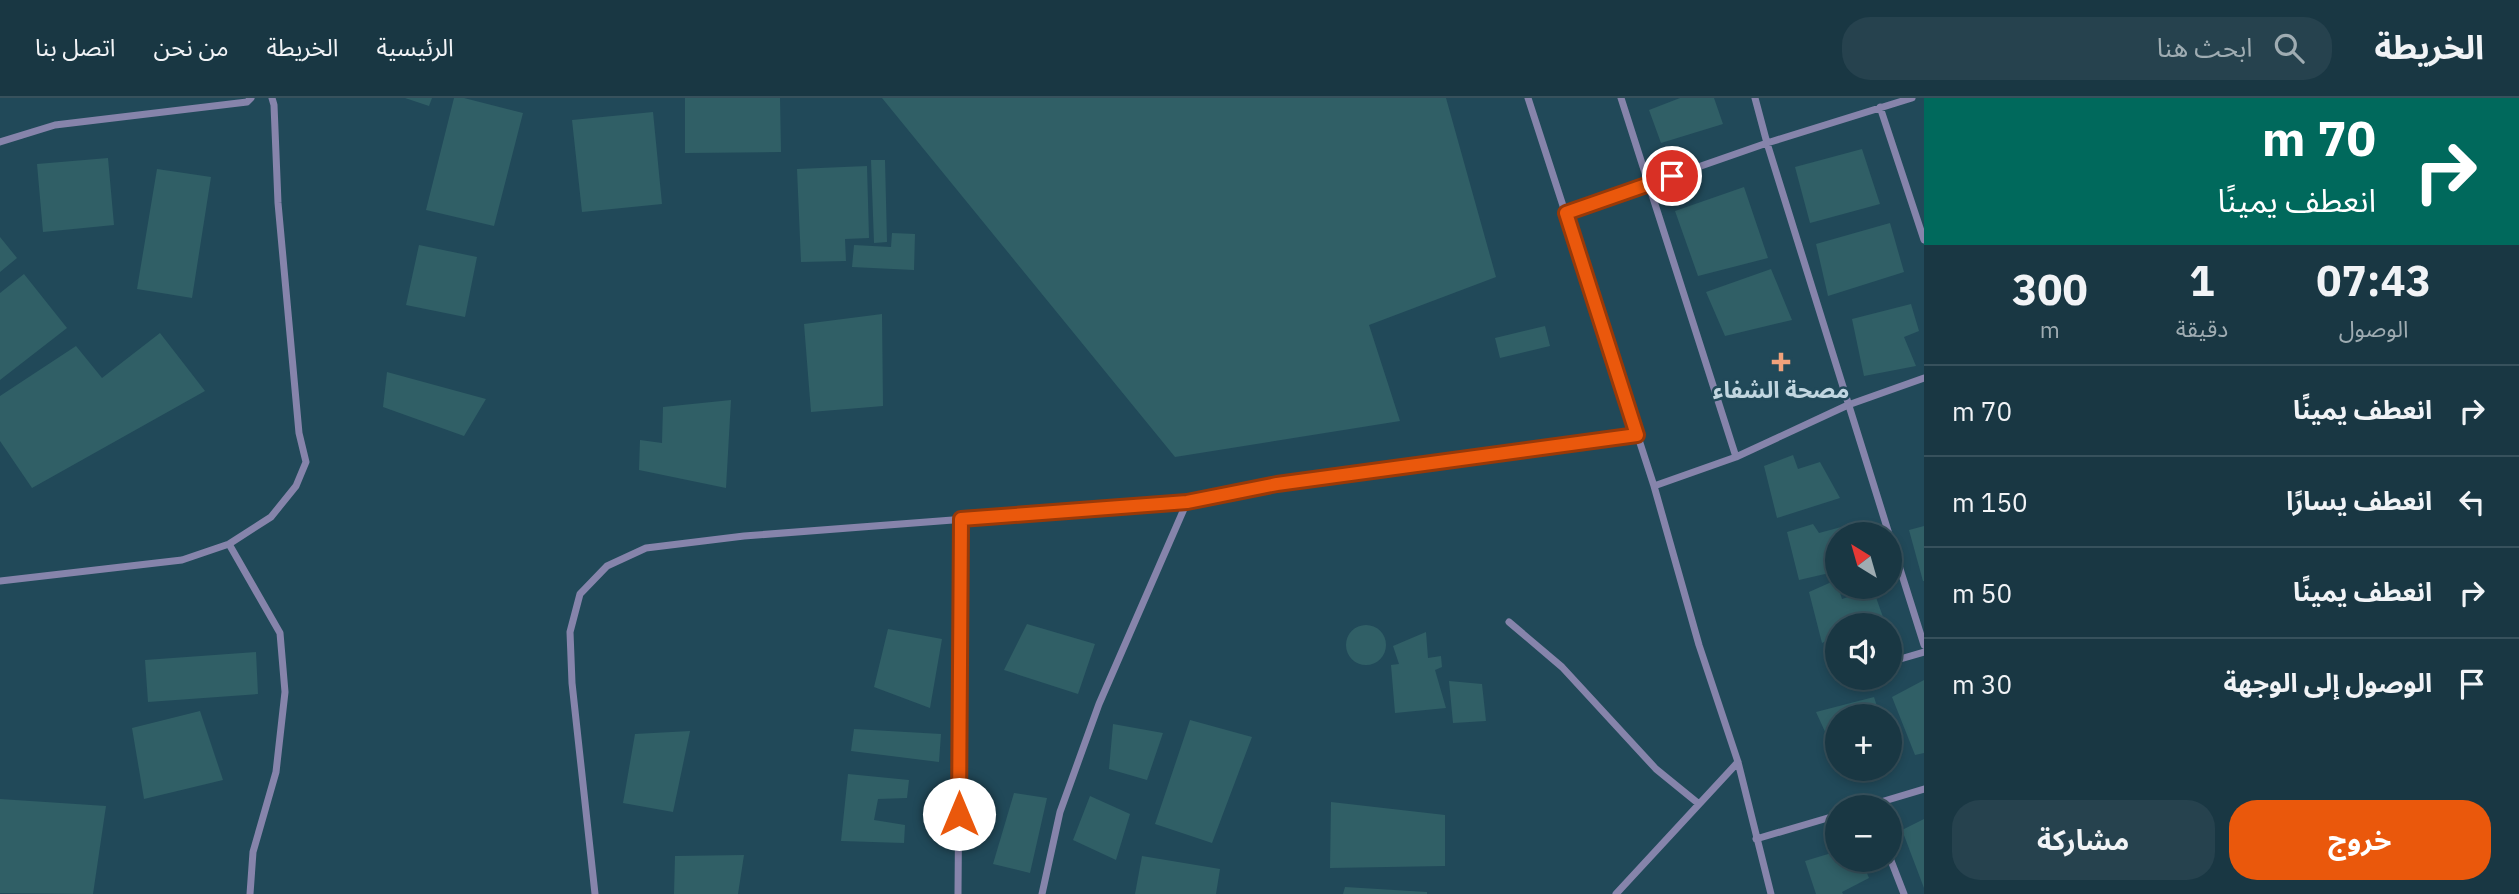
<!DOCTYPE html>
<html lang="ar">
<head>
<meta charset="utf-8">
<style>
  :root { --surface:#193743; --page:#26424e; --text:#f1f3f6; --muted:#9facb2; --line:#37515c; --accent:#ea580c }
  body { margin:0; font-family:"IBM Plex Sans","Noto Sans Arabic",sans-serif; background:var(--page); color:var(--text); direction:rtl; height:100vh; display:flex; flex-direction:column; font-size:26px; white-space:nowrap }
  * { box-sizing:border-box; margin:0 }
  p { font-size:23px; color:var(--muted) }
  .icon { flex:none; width:38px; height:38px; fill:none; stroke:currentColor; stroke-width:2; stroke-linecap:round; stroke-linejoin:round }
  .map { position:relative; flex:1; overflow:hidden; direction:ltr }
  .panel { display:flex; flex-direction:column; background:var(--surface); width:595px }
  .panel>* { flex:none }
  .top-card { background:#00695c; color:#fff; overflow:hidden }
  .needle { width:46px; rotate:323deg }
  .fabs { position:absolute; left:1825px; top:424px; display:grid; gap:14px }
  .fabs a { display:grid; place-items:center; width:77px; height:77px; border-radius:50%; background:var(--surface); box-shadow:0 4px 10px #0003,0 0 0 2px var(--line); font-size:35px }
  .pin { position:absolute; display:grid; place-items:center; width:60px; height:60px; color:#fff; margin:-30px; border:4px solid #fff; border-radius:50%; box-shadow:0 2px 7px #0007 }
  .me { position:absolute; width:77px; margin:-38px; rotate:0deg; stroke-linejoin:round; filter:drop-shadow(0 0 5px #0008) }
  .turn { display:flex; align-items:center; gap:24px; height:147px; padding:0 28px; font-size:32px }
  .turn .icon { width:91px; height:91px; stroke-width:2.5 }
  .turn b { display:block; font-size:49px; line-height:60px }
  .eta { display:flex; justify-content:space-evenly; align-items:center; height:119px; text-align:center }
  .eta b { font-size:42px; font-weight:700; line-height:49px }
  .action { display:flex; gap:14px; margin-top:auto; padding:14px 28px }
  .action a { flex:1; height:80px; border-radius:28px; background:var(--accent); color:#fff; font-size:28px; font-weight:700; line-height:80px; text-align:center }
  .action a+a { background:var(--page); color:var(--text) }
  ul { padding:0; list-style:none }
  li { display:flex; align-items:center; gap:21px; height:91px; padding:0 28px; border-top:2px solid var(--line) }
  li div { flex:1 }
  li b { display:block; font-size:26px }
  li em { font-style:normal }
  header { display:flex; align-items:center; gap:42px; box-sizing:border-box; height:98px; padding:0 35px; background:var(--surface); border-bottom:2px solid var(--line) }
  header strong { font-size:33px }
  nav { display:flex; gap:38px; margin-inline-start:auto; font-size:24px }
  .search { width:490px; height:63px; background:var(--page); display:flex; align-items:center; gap:18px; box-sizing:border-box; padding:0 24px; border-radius:28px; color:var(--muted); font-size:26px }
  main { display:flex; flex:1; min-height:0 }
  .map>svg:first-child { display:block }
</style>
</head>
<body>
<header>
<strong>الخريطة</strong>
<div class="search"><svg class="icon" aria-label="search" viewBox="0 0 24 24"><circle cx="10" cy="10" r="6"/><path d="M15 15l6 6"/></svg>ابحث هنا</div>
<nav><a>الرئيسية</a><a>الخريطة</a><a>من نحن</a><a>اتصل بنا</a></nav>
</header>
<main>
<section class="panel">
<div class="top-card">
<div class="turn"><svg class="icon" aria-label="right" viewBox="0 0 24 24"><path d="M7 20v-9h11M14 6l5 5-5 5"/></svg><div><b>70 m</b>انعطف يمينًا</div></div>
</div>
<div class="eta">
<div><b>07:43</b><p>الوصول</p></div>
<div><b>1</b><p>دقيقة</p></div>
<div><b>300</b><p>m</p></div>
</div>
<ul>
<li><svg class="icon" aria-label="right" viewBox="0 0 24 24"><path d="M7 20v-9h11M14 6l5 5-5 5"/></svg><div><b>انعطف يمينًا</b></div><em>70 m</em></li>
<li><svg class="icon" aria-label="left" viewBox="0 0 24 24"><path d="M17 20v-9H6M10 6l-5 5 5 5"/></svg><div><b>انعطف يسارًا</b></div><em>150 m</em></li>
<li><svg class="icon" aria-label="right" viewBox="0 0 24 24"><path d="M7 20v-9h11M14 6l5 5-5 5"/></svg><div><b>انعطف يمينًا</b></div><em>50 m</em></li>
<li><svg class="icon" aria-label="arrive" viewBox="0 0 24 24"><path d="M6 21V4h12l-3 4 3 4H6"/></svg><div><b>الوصول إلى الوجهة</b></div><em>30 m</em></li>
</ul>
<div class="action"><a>خروج</a><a>مشاركة</a></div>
</section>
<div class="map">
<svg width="1924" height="796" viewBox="0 0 1924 796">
  <rect width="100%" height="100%" fill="#214959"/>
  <path fill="#305f66" d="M405,0H432L429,8Z
    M454,0H464L523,15L494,128L426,112Z
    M685,0H780L781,54L685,55Z
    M882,0H1446L1496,179L1369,227L1400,323L1175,359Z
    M1680,0H1714L1723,26L1661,45L1649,12Z
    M653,14L662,106L582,114L572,22Z
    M1862,51L1880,106L1810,125L1795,69Z
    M108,60L114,127L43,134L37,66Z
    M871,62H885L887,144L874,145Z
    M867,68L869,140L845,141L846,163L801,164L797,71Z
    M157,71L211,79L192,200L137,191Z
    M1744,89L1768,160L1698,178L1675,113Z
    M1890,125L1904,174L1828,198L1816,146Z
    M892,135L915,136L914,172L852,169L854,147L891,149Z
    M0,139L17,160L0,174Z
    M419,147L477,159L465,219L406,207Z
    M1771,171L1792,222L1725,238L1706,194Z
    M24,176L67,230L0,282V195Z
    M1911,206L1919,233L1904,239L1916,268L1864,278L1852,221Z
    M882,216L883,308L811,314L804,226Z
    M1545,228L1550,248L1500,260L1495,240Z
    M160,235L205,293L32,390L0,343V298L76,248L102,280Z
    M387,274L486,301L464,338L383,309Z
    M731,302L726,390L639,372L640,342L662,345L663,309Z
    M1793,357L1798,371L1820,364L1840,400L1777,420L1764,368Z
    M1813,426L1819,435L1845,428L1849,436H1838V473L1799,482L1787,434Z
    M1924,428V483H1923L1909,432Z
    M1836,482L1842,501L1873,491L1883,519L1865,527H1838V538L1822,545L1809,494Z
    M1027,526L1095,546L1078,596L1004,572Z
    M1346 547a20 20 0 1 1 40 0a20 20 0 1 1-40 0Z
    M888,531L942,541L930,610L874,589Z
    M1426,534L1428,560L1441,558L1442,569L1435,572L1446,610L1395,615L1391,567L1399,566L1393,548Z
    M256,554L258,596L148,604L145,562Z
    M1924,582V655L1915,657L1892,599Z
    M1449,583L1482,586L1486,623L1453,625Z
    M1874,599L1880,618H1838V662L1816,614Z
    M200,613L223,682L144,701L132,630Z
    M1190,622L1252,639L1212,745L1155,726Z
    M1113,626L1163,635L1147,682L1109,671Z
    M854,631L941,636L939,664L851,653Z
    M690,633L673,714L623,705L635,636Z
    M848,676L909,682L907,700L878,701L874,722L905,727L904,745L841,743Z
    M1014,695L1047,700L1030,775L993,766Z
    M1090,698L1130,716L1116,762L1073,742Z
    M0,701L106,708L93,796L0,795Z
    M1331,704L1445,717V768L1330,770Z
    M1924,721V790L1902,732Z
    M1838,753V761H1861L1869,780L1842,794L1843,796H1816L1805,763Z
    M744,757L738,796H674L675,758Z
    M1142,758L1220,771L1216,796H1135Z
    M1345,789L1427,794V796H1343Z"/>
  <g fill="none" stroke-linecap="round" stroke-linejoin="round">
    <path stroke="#8684ab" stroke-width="7" d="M1528,0L1654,388L1699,547L1738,664L1771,796
      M1621,0L1736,359
      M1755,0L1767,45L1889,436
      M1880,9L1924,142
      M0,44L55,27L247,4L251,0
      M1566,115L1767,45L1912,0
      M1654,388L1736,359L1848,307L1924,280
      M1890,439L1924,547
      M229,446L280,535L285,594L276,674L253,754L250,796
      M0,483L182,462L229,446L271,419L296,388L306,364L299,335L278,105L274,7L272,0
      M1509,524L1562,569L1656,671L1699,706
      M1890,564L1924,554
      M1864,709L1924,691
      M1756,741L1838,717
      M1890,760L1904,796
      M595,796L572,585L570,534L580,496L607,468L646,450L744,438L1187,404L1277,386L1637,337
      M958,796L961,421
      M1042,796L1060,714L1099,606L1187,404
      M1616,796L1738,664"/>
  </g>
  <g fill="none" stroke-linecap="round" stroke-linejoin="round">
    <g stroke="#983908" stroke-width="18">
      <path id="route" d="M959,716L961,421L1187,404L1277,386L1637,337L1566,115L1672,78"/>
    </g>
    <use href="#route" stroke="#ea580c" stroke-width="12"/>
  </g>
  <path fill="#f1a27b" stroke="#214959" stroke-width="2.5" d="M1777.5 253.5h7v7h7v7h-7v7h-7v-7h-7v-7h7z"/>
  <g text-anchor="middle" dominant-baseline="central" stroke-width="5" stroke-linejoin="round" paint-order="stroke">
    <g font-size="23" font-weight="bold" fill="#c1d6e0" stroke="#214959">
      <text x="1781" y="291">مصحة الشفاء</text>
    </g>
  </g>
</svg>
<div class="fabs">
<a><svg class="needle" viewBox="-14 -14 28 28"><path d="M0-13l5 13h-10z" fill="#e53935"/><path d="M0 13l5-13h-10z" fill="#9facb2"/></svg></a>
<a><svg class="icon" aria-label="sound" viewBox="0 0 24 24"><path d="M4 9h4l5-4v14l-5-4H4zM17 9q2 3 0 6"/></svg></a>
<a>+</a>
<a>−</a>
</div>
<div class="pin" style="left:1672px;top:78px;background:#d93025"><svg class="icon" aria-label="arrive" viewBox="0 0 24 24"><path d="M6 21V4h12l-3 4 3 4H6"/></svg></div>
<svg class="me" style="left:959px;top:716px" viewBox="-20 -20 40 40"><circle r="19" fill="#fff"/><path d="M0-13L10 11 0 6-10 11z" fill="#ea580c"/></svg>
</div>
</main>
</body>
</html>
